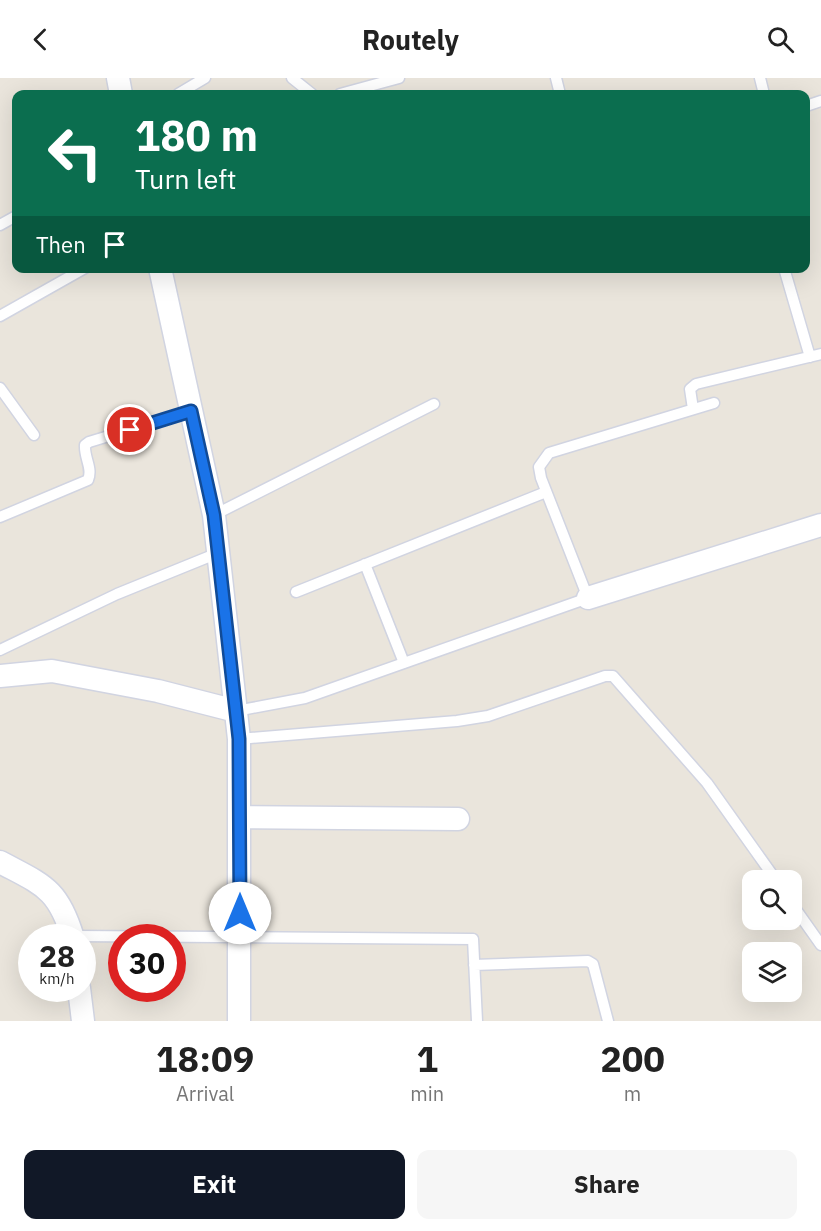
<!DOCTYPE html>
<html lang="en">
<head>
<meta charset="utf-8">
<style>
  :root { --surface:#fff; --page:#f6f6f6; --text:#222; --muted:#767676; --accent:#111827 }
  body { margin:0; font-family:"IBM Plex Sans",sans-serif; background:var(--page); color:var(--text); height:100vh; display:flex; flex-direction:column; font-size:22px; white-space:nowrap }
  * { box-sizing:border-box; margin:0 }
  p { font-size:20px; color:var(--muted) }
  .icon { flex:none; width:33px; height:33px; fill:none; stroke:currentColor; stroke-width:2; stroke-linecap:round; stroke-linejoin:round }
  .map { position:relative; height:943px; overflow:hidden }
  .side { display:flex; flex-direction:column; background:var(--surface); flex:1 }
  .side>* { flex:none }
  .banner { position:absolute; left:12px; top:12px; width:798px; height:183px; border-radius:12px; box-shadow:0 6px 24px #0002; background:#0b6e4f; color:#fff; overflow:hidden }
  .buttons { position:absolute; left:742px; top:792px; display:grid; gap:12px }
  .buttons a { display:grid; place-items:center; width:60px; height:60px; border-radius:12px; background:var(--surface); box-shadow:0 6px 24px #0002; font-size:30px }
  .speed { position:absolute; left:18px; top:846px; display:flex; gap:12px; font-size:30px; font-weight:700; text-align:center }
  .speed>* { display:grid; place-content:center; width:78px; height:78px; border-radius:50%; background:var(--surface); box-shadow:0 6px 24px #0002; line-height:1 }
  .speed small { font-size:15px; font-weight:400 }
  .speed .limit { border:9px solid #d22; background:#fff; color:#111 }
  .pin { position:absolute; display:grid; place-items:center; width:51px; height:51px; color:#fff; margin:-26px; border:3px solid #fff; border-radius:50%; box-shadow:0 2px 6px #0007 }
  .me { position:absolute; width:66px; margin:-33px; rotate:0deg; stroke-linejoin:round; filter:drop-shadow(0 0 4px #0008) }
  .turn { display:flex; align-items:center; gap:21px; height:126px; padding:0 24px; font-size:27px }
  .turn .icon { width:78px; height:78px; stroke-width:2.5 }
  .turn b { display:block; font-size:42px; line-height:51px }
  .then { display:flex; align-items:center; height:57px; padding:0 24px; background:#0003; gap:12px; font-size:22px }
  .eta { display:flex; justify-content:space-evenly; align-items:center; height:102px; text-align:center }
  .eta b { font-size:36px; font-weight:800; line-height:42px }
  .action { display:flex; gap:12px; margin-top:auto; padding:12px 24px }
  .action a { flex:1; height:69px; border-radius:12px; background:var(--accent); color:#fff; font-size:24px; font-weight:800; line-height:69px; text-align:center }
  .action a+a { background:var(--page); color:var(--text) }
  header { display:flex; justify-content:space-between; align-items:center; height:78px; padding:0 24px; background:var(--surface); font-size:27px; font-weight:800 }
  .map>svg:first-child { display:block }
</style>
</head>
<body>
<header><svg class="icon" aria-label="back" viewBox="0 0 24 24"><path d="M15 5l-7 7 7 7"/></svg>Routely<svg class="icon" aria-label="search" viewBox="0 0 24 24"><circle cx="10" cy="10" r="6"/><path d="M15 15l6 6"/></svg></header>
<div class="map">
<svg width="821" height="943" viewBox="0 0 821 943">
  <rect width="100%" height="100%" fill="#eae5dc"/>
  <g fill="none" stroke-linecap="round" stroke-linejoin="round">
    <g stroke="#d1d4e1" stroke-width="13">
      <path id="service" d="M292,0L312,16
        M556,0L560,16
        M760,0L764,16
        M178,16L205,0
        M340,16L399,0
        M806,28L821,23
        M0,147L16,138
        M784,190L810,279
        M0,238L85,190
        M0,310L34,357
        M693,331L690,311L696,306L821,276
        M214,437L434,326
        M0,439L88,402C93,390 84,380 85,367L89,364L191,333
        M365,486L404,585
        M296,514L546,414
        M0,572L117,516L218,475
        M236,633L305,620L588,520L541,400L539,389L549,375L714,325
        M239,661L457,643L488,638L605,598H613L707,705L776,802
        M792,826L821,867
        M73,858L473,861L477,943
        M474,887L588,883L593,886L608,943"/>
    </g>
    <g stroke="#d1d4e1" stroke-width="25">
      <path id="minor" d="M118,0L121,16
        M160,190L214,437L239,661V943
        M588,520L821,447
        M0,598L52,593L158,613L236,633
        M239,739L458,741
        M0,784C43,807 58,810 73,860
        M79,910L83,943"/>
    </g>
    <use href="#service" stroke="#fff" stroke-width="10"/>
    <use href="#minor" stroke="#fff" stroke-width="22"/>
  </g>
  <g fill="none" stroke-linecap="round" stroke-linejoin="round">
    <g stroke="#114b97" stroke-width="15">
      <path id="route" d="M130,352L191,333L214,437L239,661L240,835"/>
    </g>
    <use href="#route" stroke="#1a73e8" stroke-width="10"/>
  </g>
</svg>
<div class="buttons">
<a><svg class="icon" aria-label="search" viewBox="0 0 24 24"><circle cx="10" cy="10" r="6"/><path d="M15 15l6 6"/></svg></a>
<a><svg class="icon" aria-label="layers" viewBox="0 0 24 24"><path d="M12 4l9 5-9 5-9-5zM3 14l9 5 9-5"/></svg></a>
</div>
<div class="speed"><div>28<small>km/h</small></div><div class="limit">30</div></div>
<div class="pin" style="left:130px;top:352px;background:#d93025"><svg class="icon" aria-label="arrive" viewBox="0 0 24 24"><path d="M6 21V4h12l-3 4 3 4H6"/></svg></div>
<svg class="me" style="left:240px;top:835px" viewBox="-20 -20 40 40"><circle r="19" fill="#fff"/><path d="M0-13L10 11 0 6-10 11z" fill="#1a73e8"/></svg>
<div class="banner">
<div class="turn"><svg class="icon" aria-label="left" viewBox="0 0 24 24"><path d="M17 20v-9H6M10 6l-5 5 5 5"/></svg><div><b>180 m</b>Turn left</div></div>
<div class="then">Then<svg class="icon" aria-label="arrive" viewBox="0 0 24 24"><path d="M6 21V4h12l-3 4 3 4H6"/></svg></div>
</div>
</div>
<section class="side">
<div class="eta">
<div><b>18:09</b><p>Arrival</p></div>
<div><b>1</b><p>min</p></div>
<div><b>200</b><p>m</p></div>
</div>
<div class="action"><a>Exit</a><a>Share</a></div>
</section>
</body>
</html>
